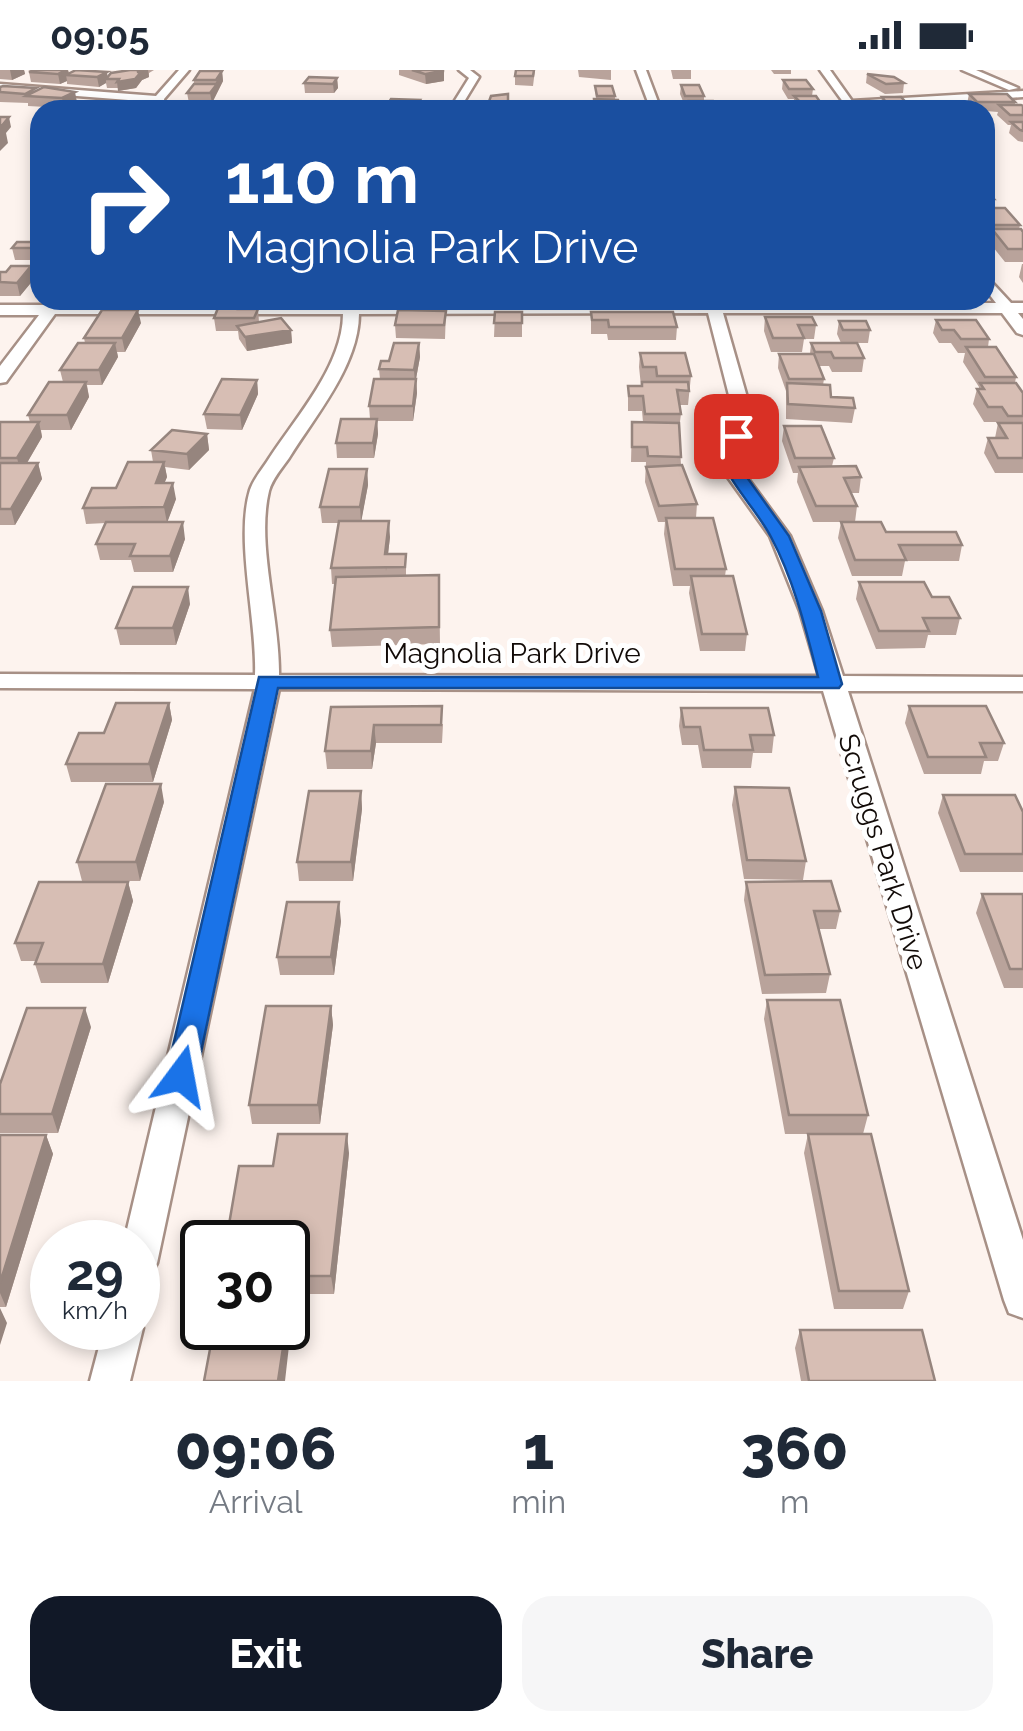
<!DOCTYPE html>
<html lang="en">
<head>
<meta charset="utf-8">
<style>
  :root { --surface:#fff; --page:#f6f6f7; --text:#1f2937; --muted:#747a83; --accent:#111827 }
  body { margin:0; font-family:Raleway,sans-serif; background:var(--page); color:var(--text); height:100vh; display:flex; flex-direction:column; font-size:38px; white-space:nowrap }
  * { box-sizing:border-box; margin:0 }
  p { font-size:32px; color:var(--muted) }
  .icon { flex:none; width:55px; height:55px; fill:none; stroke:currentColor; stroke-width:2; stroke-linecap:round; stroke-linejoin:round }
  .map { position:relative; height:1311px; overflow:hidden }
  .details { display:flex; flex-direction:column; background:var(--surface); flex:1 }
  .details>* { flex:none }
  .guide { position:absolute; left:30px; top:30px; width:965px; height:210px; border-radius:30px; box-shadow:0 5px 15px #0003; background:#1a4fa0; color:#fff; overflow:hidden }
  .speed { position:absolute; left:30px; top:1150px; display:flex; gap:20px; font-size:50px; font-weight:700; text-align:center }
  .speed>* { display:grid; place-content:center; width:130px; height:130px; border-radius:50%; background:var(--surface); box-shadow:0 5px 15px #0003; line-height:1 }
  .speed small { font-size:25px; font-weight:400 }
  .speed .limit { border:5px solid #111; border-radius:15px; background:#fff; color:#111 }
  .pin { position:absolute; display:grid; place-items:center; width:85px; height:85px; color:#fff; margin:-42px; border-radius:20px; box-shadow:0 5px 15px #0006 }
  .me { position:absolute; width:110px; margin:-55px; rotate:13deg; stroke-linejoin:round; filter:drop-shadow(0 0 8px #0008) }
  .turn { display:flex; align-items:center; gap:35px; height:210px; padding:0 30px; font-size:45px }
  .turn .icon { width:130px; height:130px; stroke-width:2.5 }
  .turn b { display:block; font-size:70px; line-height:85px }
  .eta { display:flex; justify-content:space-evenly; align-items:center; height:170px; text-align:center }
  .eta b { font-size:60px; font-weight:800; line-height:70px }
  .button { display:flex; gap:20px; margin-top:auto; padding:20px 30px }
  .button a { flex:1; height:115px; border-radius:30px; background:var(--accent); color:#fff; font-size:40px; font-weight:800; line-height:115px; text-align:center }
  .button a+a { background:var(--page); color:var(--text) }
  .status { display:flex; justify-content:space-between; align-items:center; height:70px; padding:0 50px; background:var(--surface); direction:ltr }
  .status svg { height:28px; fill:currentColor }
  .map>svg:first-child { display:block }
</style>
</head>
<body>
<div class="status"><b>09:05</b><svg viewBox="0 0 49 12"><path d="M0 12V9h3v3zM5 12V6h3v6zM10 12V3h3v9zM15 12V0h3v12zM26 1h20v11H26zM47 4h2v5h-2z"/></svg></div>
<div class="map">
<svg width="1023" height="1311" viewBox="0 0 1023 1311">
  <rect width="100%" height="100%" fill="#fdf3ee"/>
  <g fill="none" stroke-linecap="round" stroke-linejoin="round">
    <g stroke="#a79086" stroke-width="5">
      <path id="street" d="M179,0H189L164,29L165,40H155L154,32L0,20V14L156,26Z
        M459,0H470L479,7L459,40H449L469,8Z
        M636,0H646L661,40H651Z
        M820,0H830L852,31L1023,21V27L849,40Z
        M962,0H976L1018,18L1009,20Z
        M985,205L1011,233H1023V243H1018L1023,249V265L1017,263L1002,243H723L752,345L739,388L746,406L790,466L822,541L843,606L1023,607V621H848L1023,1170V1248L1009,1243L1004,1230L823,621L279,619L157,1193L151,1205L138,1210V1172H124L255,619L0,618V604L255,605C257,550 235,469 250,420C254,408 264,397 270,387C297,346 343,295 343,244H55L6,312L0,313V296L39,245H0V235H46L50,230H64L62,235H343V230H359V235L706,234L704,230H720L721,234L996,233L985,219ZM708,243L734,345L721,388L727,406L770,466L800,541L819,606L279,605C280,547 256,475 269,421C272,409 282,398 289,388C315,346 359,295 359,244Z
        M138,1246L143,1258L130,1311H90L104,1258H138Z"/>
    </g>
    <use href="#street" fill="#fff" fill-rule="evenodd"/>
  </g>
  <path fill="#b9a39b" d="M0,0H24L25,4L12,10L0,9Z
    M68,0L69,3L108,6L130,0H154L149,3V7L142,10L136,18L118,21V18H107L106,13L99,17L67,14V11L60,14L31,12L29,2Z
    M399,0H440L444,11L426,14L399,5Z
    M535,0L533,16L515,15V6Z
    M578,0H611V10L579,7Z
    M671,0H691V9H673Z
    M771,0H791V4H774Z
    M222,1L223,11L212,33H189L187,23L194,14V10Z
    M867,4L904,13L903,23L885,24L866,13Z
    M337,8L338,18L334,23H305L304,13Z
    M783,10L813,19L812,26L825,40H797L793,36L794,29H788L782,19Z
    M0,15L1,17L37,21L77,32L64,38L28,36V33L0,32Z
    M681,15L704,26V31L717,40H688V36H685L680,24Z
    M595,16L615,26V30L620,40H593L594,29H596Z
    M508,24V40H487V37Z
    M969,24L1015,32V35L1023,36V72L1018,71L1009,63L1011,55H1008L997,45L998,42L973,40L967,34Z
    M882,27L913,40H882L880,37Z
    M985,120L994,129L992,138L1020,155L1019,159L1023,162V192H1005L989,172L990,167H987L985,165Z
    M40,172V190H15L12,178Z
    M1022,194H1023V213L1019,207Z
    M31,196L34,209L20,226H0V202Z
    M240,233L241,239H258L259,252L291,260L292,273L247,281L239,269L238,261H216L214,248Z
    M446,241L445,269L396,268L395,255Z
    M495,242H522V267H494Z
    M591,242L677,257L676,270H608L607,264H591Z
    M765,247L816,255L814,269H804L802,282H771L764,261Z
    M936,250L989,269L988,277L1016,307L1015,313L1023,323V403H995L984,383L988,368H995L998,353H999L998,352H984L973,334L977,319H979V317L963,292L965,283H958L951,273H939L933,263Z
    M839,251L870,260L868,273H857L864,288L862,302H832L829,296H819L824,309L823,315L831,327L855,338L852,353L786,349V321L778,298L779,284H810L811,273H841L837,264Z
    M141,253L125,282H117L118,287L102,315H87L89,327L71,360H41L42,367L27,393H38L42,409L15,455H0V352H30L28,345L63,312L60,300L85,273L84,268Z
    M419,273L420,287L416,309L417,323L413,351H377L378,364L374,388H337L336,373L370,349L369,336L380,309L379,299Z
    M640,283L691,306L688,335H679L681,344L679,359L681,395L697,434L696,448L726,499L725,506L747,564L745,581H700L689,523L690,516H673L664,464L665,452H658L645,412L646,392H631L632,352H643L642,341H628V316H641L639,297Z
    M257,310L258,324L242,360L207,359L204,344Z
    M784,356L834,388L832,396L861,407L859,423H851L857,436L855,452H813L797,412L798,403H793L782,371Z
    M207,364L209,380L189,400L165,397L167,407L164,413L176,429L167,452L185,469L173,502H134L131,490H100L96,474L106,453L86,454L83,438L116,418L153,392L151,380Z
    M367,399L368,415L361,451L390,467L388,484H406V505H439L440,574L332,577L330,560L335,514H332L331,498L339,453H322L320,437Z
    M841,452L886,462L962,475L959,491H905L902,506H852L838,468Z
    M859,512L932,527L960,548L956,565H928L925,578L876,579L856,529Z
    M190,534L176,575H120L116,558Z
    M169,633L172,650L153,712H71L66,694L104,663Z
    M909,636L1004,673L998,691H984L981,704H924L905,653Z
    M331,637L443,654L442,673H376L372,699H327L325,681Z
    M681,638L774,665L772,683H753L751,698H702L698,675H682L679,656Z
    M735,717L806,791L803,810L744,809L732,735Z
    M361,721L362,739L353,811H299L297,792Z
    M943,725L1023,742V802H960L938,743Z
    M164,732L140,811H82L77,792Z
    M128,812L133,831L108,913H41L35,894L36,891H21L15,873Z
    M746,812L840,841L836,859H819L830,904L826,923L762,924L744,830Z
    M982,824H1023V918H1004L976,843Z
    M341,851L334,905H280L277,887Z
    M767,930L868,1045L863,1064H785L764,949Z
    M331,936L333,955L320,1054H252L249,1035Z
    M91,957L58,1063H0V1014Z
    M808,1064L909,1221L903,1239H834L804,1083Z
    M0,1065H46L53,1084L6,1237H0Z
    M349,1083L334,1224H288V1172L273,1096Z
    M800,1260L935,1311H801L795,1278Z"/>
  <path fill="#96857e" d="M10,0H24L25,4L12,10Z
    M68,0L69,5H66L67,11L60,14L58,4Z
    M142,0H148L149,7L142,10L136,18L118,21L117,12Z
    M222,1L223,11L212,33L210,23Z
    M444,1V11L426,14L425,4Z
    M107,2L108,9H106V13L99,17L97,7Z
    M337,8L338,18L334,23L333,14Z
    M75,22L77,32L64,38L62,28Z
    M9,47L11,57L6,63L8,73L0,81V58Z
    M31,196L34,209L20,226L17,213Z
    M138,240L141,253L125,282L122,268Z
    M291,260L292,273L247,281L245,267Z
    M115,273L118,287L102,315L99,300Z
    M419,273L420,287L415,314L414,300Z
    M416,309L417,323L413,351V336Z
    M257,310L258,324L242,360L240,345Z
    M86,312L89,327L71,360L67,345Z
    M377,349L378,364L374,388L373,373Z
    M39,352L42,367L21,403L17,388Z
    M207,364L209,380L189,400L187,384Z
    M164,392L167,407L158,429L156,413Z
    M38,393L42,409L15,455L11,439Z
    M367,399L368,415L361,453L360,437Z
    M173,413L176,429L167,453L164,437Z
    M389,451L390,467L386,501L385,484Z
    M183,452L185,469L173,502L170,486Z
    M188,517L190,534L176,575L173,558Z
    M169,633L172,650L153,712L149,694Z
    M374,655L376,673L372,699L371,681Z
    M161,714L164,732L140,811L136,792Z
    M361,721L362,739L353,811L351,792Z
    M128,812L133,831L108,913L103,894Z
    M339,832L341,851L334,905L331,887Z
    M331,936L333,955L320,1054L318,1035Z
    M85,938L91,957L58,1063L52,1044Z
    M347,1064L349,1083L334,1224L331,1206Z
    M46,1065L53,1084L6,1237L0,1223V1213Z
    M0,1238L7,1253L0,1275Z
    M288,1252L290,1267L285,1311H278Z"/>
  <path fill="#d7beb4" stroke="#96857e" stroke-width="2.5" d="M34,0H67L58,4L29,2Z
    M76,0L107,2L97,7L66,5Z
    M130,0H142L137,2H141L135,9L117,12L119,9H106L111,3Z
    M412,0H440L444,1L425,4Z
    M516,0H534L533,6H515Z
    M200,1H222L216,10H194Z
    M867,4L894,7L904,13L886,14Z
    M309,7L337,8L333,14L304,13Z
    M783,10H806L813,19H789Z
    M194,14H217L210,23H187Z
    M681,15H699L704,26H685Z
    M3,16L36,18L25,24L0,22V17Z
    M595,16H612L615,26H597Z
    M44,17L75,22L62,28L26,26Z
    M508,24V37H487L491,26Z
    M969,24H1007L1015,32H977Z
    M794,26H816L825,39H807Z
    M882,27H901L913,40H892Z
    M391,29L420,30L413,40H393L396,35H387Z
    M594,29L618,30L620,40H595Z
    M689,31H713L717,40H692Z
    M999,35H1021L1023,36V45H1010Z
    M0,47H9L0,58Z
    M1011,52H1023V61L1020,60Z
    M985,120H986L994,129H985Z
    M985,138H1005L1020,155H990L985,149Z
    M992,159H1021L1023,162V179H1008Z
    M17,172H40V178H12Z
    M11,196H31L17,213L0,212V202H6Z
    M220,233H240L238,239H258L254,248H214Z
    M102,240H138L122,268H84Z
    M398,240L446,241L444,255H395Z
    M495,242H522V253H494Z
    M591,242H673L677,257H609L608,250H592Z
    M765,247H812L816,255H798L804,268H773Z
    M281,248L291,260L245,267L237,256Z
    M936,250H976L989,269H961L954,260H942Z
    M839,251H866L870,260H843Z
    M78,273H115L99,300H60Z
    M394,273H419L414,300L379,299L381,291H389Z
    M811,273H857L864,288H834L831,282H815Z
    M966,277H996L1016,307H985Z
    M640,283H685L691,306H657L656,297H643Z
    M779,284H814L824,309H789Z
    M222,309L257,310L240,345L204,344Z
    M374,309H416L413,336H369Z
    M49,312H86L67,345H28Z
    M642,312H688L689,321L677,320L681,344H645L643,326H629L628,316H642Z
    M787,313L830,315L831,327L853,328L855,338L788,334Z
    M980,313H1016L1023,323V346H1008L1002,337H988L977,319H984Z
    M341,349H377L373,373H336Z
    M0,352H39L17,388H0Z
    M632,352L679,353L681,387L648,386L647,377H632Z
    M998,353H1023V388H998L988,368H1007Z
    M784,356H821L834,388H795Z
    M172,360L207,364L187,384L151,380Z
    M128,392H164L156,413H173L164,437L83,438L92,418H116Z
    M0,393H38L11,439H0Z
    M682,395L697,434L659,436L646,397Z
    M856,396L861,407L844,408L857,436H816L799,397Z
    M329,399H367L360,437H320Z
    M666,448H713L726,499H675Z
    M339,451H389L385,484H406L405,497L331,498Z
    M106,452H183L170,486H130L135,474H96Z
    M841,452H881L886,462H956L962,475H899L906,490H855Z
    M439,505V557L330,560L336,507Z
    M691,506H733L747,564H702Z
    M859,512H924L932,527H949L960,548H923L929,561H879Z
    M133,517H188L173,558H116Z
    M116,633H169L149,694H66L79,663H104Z
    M442,636L441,655H374L371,681H325L331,637Z
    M909,636H986L1004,673H980L986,687H928Z
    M681,638H768L774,665H750L753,680H704L700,657H684Z
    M106,714H161L136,792H77Z
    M735,717L789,718L806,791L747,790Z
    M309,721H361L351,792H297Z
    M943,725H1015L1023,742V784H965Z
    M831,811L840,841H814L830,904L765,905L746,812Z
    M39,812H128L103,894H35L43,873H15Z
    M982,824H1023V899H1010Z
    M287,832H339L331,887H277Z
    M767,930H840L868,1045H789Z
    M266,936H331L318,1035H249Z
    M27,938H85L52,1044H0V1014Z
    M278,1064H347L331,1206H288V1172H226L239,1096H273Z
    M808,1064H871L909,1221H839Z
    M0,1065H46L0,1213Z
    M214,1258H286L278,1311H204Z
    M800,1260H922L935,1311H809Z"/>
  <path fill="#1a73e8" stroke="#114b97" stroke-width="2.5" d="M730,363L745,366L738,388L746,406L789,466L821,541L842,614L839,618H278L196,1006L191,1014L181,1018L170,1014L166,1006L259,607H818C806,560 794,510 771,467C756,439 733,418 721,388Z"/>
  <g text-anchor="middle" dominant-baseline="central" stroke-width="10" stroke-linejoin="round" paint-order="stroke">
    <g font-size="28" fill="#110a07" stroke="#fff">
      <text x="512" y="583">Magnolia Park Drive</text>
      <text transform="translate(883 782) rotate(73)">Scruggs Park Drive</text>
    </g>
  </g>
</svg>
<div class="speed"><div>29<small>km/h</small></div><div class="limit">30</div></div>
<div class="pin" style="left:736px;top:366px;background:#d93025"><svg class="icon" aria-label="arrive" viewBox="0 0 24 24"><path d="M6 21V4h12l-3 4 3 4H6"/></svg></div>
<svg class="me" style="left:181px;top:1006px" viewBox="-20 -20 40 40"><path d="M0-17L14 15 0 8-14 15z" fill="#1a73e8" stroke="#fff" stroke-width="4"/></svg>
<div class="guide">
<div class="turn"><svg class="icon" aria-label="right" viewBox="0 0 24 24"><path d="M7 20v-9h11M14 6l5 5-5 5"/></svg><div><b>110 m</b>Magnolia Park Drive</div></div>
</div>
</div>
<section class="details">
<div class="eta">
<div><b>09:06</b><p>Arrival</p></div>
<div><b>1</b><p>min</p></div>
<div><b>360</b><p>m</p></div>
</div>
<div class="button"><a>Exit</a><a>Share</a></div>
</section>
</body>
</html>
